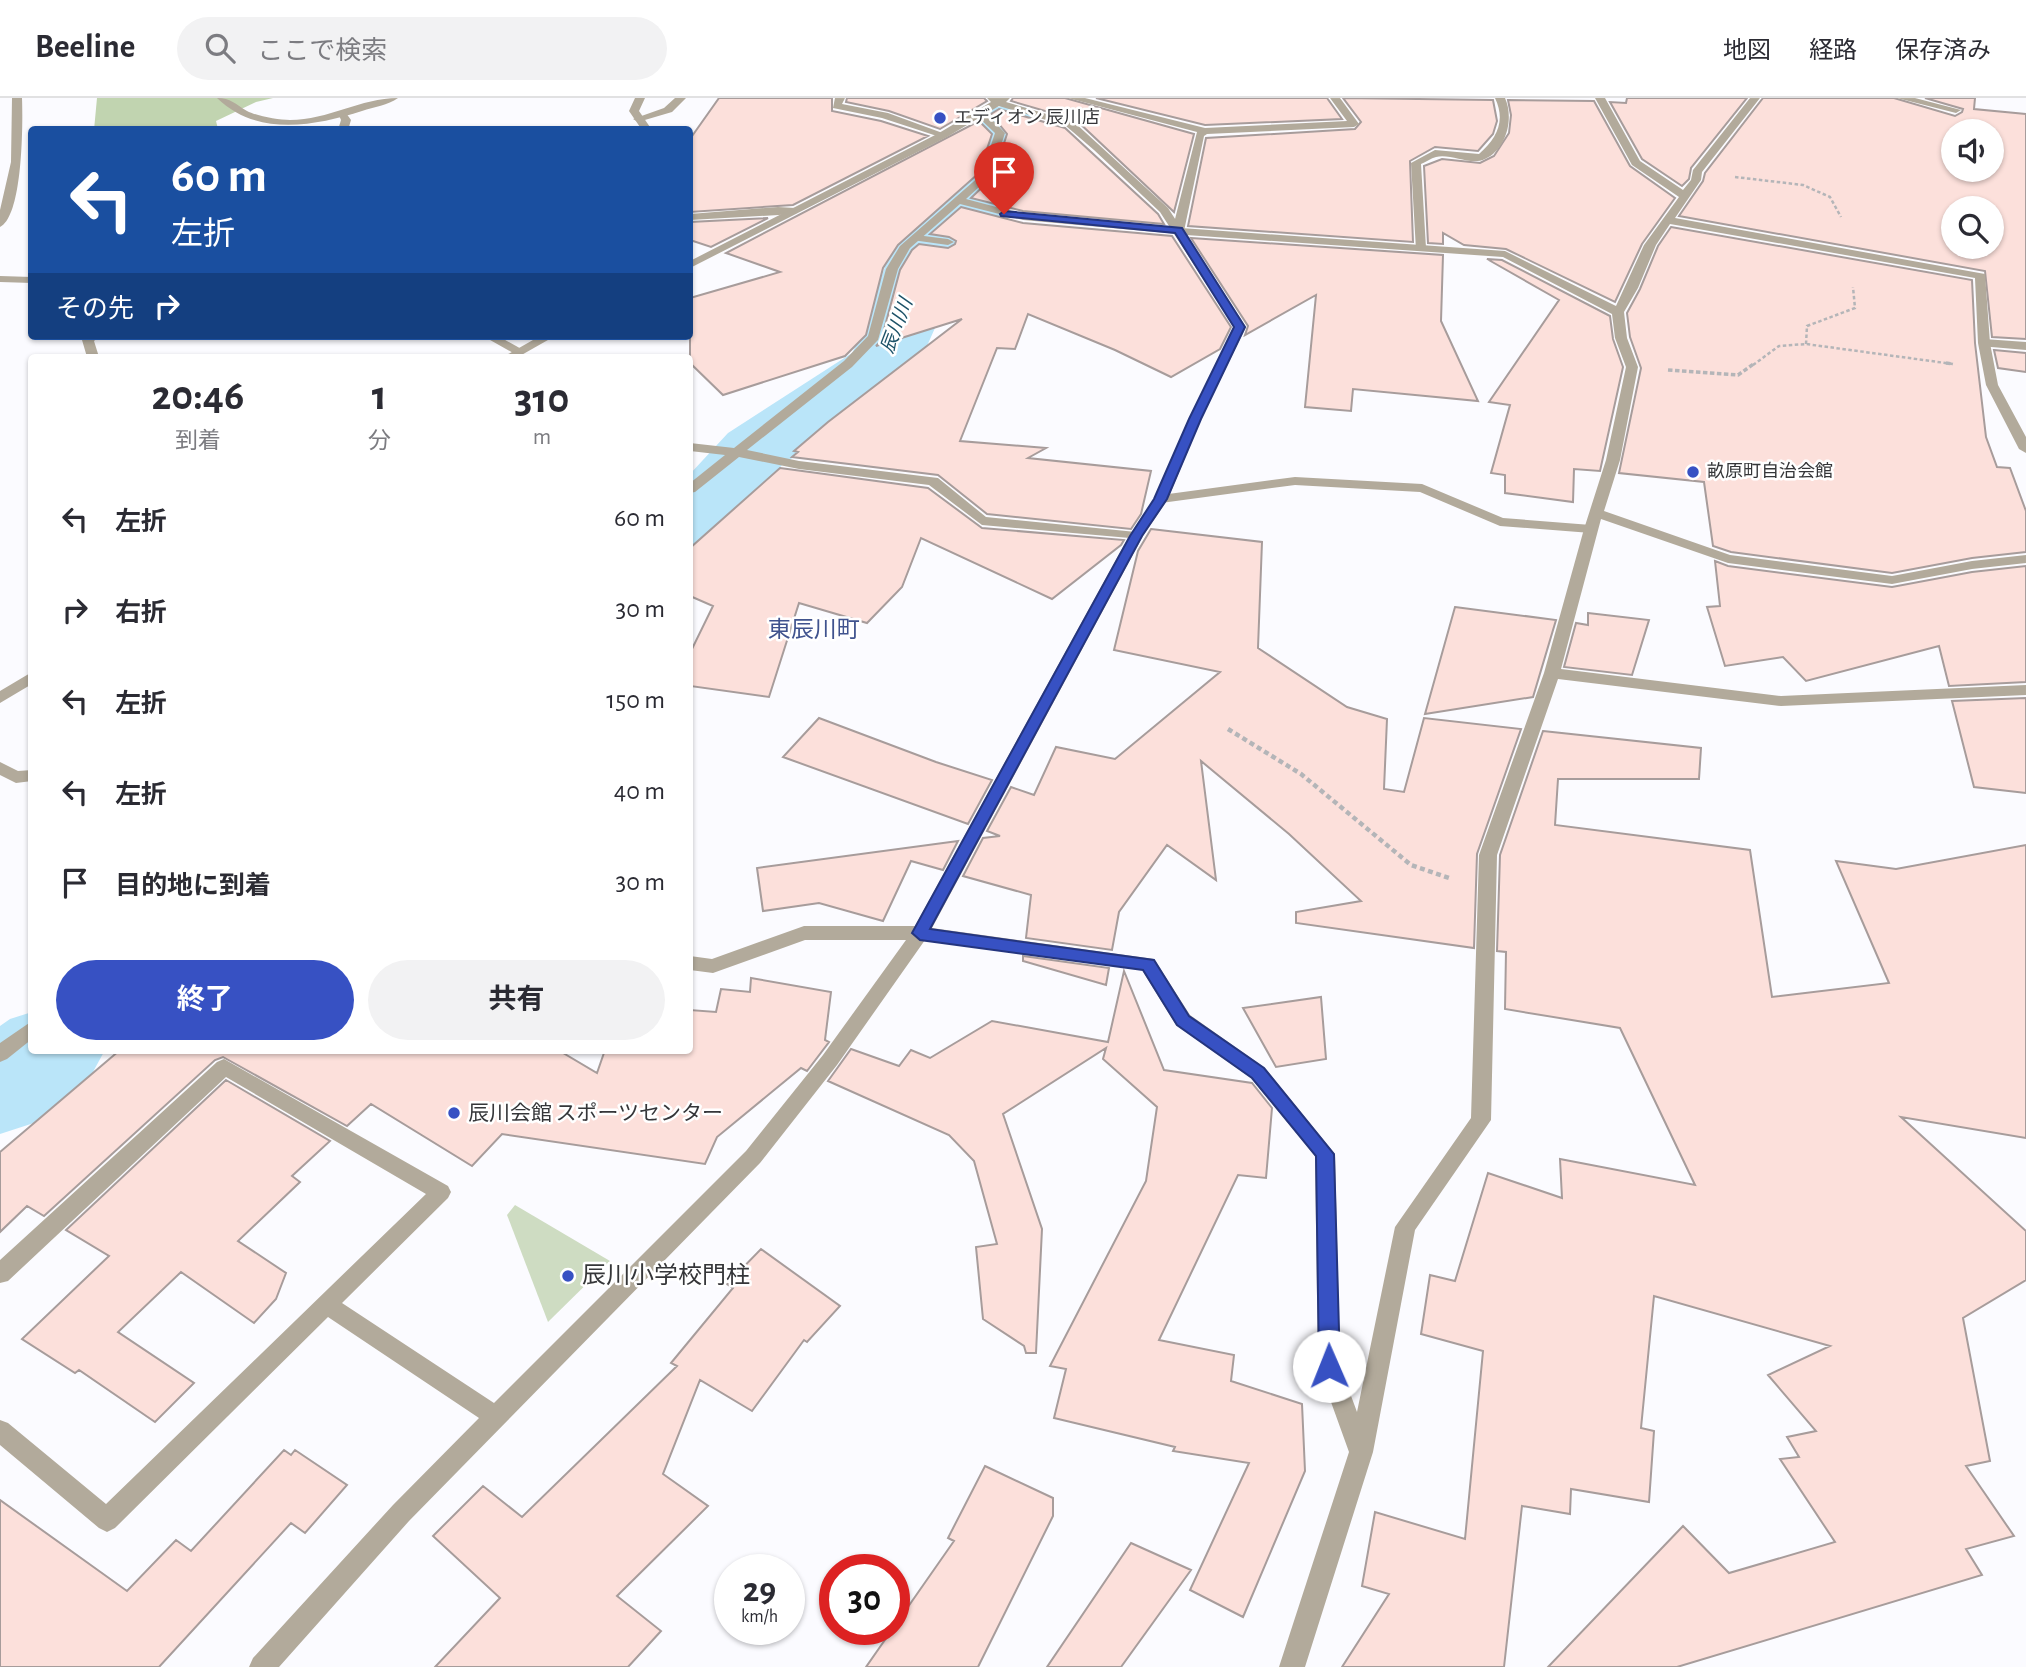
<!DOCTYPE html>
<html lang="ja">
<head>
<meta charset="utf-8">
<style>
  :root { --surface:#fff; --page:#f2f2f3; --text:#2b2b33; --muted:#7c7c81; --line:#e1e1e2; --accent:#3751c3 }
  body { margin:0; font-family:"Alegreya Sans","Noto Sans JP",sans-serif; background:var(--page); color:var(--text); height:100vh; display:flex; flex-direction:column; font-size:26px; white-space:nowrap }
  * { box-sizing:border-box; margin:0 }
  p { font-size:23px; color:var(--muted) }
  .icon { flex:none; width:38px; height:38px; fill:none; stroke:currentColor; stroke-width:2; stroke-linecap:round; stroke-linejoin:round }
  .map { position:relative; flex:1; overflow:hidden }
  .sheet { position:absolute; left:28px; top:256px; width:665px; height:700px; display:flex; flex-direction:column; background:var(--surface); border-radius:7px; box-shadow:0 2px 5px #0004 }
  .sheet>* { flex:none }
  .top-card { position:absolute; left:28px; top:28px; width:665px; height:214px; border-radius:7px; box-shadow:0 2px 5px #0004; background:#1a4fa0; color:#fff; overflow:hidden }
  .fabs { position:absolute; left:1941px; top:21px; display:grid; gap:14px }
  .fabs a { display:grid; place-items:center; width:63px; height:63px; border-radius:50%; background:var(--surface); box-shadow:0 2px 5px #0004; font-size:35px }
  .speed { position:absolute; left:714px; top:1456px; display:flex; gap:14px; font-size:35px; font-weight:700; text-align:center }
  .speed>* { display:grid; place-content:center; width:91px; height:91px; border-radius:50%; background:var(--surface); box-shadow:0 2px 5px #0004; line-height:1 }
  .speed small { font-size:18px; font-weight:400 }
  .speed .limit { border:10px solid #d22; background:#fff; color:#111 }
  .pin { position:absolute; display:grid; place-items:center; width:60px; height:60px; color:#fff; margin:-72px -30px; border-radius:50% 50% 50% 0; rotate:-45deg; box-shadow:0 0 7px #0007 }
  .pin .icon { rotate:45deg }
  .me { position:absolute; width:77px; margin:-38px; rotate:359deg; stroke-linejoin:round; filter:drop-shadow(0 0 5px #0008) }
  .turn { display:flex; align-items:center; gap:24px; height:147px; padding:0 28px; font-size:32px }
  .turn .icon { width:91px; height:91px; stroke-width:2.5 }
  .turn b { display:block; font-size:49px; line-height:60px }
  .then { display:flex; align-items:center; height:66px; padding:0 28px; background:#0003; gap:14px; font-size:26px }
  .eta { display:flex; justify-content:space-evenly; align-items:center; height:119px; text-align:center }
  .eta b { font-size:42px; font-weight:700; line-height:49px }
  .button { display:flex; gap:14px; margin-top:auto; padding:14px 28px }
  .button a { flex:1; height:80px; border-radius:42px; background:var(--accent); color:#fff; font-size:28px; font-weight:700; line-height:80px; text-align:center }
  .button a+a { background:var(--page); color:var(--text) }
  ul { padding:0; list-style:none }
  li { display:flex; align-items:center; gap:21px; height:91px; padding:0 28px }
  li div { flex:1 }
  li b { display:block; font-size:26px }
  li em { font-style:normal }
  header { display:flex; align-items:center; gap:42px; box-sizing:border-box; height:98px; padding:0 35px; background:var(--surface); border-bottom:2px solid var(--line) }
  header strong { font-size:33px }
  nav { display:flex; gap:38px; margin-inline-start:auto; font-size:24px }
  .search { width:490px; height:63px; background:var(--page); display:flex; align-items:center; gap:18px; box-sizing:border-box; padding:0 24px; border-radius:38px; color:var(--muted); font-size:26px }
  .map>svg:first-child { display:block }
</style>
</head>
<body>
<header>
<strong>Beeline</strong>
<div class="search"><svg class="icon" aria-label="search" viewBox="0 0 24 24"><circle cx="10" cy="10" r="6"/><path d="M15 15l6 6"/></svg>ここで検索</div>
<nav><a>地図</a><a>経路</a><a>保存済み</a></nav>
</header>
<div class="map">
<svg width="2026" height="1569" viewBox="0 0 2026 1569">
  <rect width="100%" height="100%" fill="#fbfbff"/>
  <path fill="#cedcc2" d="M515,1107L610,1163L548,1224L507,1117Z"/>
  <path fill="#c1d4b0" d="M97,0H273L256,4L216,23L218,31L94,32Z"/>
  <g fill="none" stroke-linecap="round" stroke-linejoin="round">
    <path fill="#bae5f9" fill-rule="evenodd" d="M1010,6L1031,11L1039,23L1046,42L1036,84L1027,97L982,135L952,167L935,230L918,268L907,283L782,367L719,440L690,447V376L728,335L852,255L865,230L887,162L897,148L936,107L976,76L986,42L981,23L989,11Z
      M32,914V952H105L88,983L40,1023L0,1036V928L10,921Z"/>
  </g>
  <path fill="#fce0db" stroke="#a79c9b" stroke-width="2" fill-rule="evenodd" d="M719,0H832V13L881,23L928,38L793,107L690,114V41Z
    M847,0H984L987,3L940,31L889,13L846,4Z
    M1013,0H1065L1194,36L1174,114L1076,22L1011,3Z
    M1096,0H1327L1342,21L1205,27Z
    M1343,0L1493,2L1497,23L1493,36L1478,53L1435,49L1410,63L1413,144L1188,128L1206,40L1355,31L1361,24Z
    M1627,0H1747L1691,70L1689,81L1682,88L1642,61L1610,4L1626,5Z
    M1763,0H1894L1955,18L1962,14L1963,11L1925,0H1975L1974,11L2026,16V241L1992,239L1985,173L1679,118L1703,83L1705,75ZM1953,33H1992V72H1953ZM1953,110H1992V149H1953Z
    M1508,2L1594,3L1630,68L1675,100L1642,146L1615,204L1506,151L1464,147L1443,135V146L1428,145L1424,68L1442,61L1480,65L1494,58L1509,35L1511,17Z
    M999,11L1065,30L1158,116L1164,126L1023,113L971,100L993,79L1007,36L991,16Z
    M979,23L992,36L979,75L898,147L883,170L866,237L845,258L723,297L690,265V200L780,174L726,155Z
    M961,109L1023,125L1172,138L1231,229L1220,251L1171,279L1115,252L1028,216L1015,251L997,250L960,343L1046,350L1028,360L1151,373L1141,416L1131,431L987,416L938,377L792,359L798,354L794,353L828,324L962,221L876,248L881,243L900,172L912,152L919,146L948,150L955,146L956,143L949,139L930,136Z
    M768,120L711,149L690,142V124Z
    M1671,129L1972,182L1975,245L1986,339L1997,369L2010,370L2026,413V454L1972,460L1892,475L1731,454L1713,448L1704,384L1619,375L1641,270L1630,239L1627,215L1640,191L1658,148Z
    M1191,140L1443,157L1441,223L1478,303L1353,291L1351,313L1305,309L1316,197L1245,237L1248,228Z
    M1487,161L1502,162L1610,218L1613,241L1623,269L1600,373L1574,371L1573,404L1505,395V377L1491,375L1510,307L1489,304L1559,202Z
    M1994,252L2026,255V274L1998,270Z
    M780,370L928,390L982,430L1124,442L1121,447L1052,501L921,440L902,489L867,525L799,505L769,599L690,588V555L713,508L690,498V450Z
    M1151,431L1262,444L1258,550L1347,609L1387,621L1384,691L1404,694L1424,620L1521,631L1477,756L1474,850L1296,825V814L1361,803L1289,736L1201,663L1216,782L1167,747L1119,814L1112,852L1026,840L1031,797L963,778L983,740L1000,738L987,733L1011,689L1034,697L1056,649L1115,661L1220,574L1114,552L1138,453Z
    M1715,463L1728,468L1892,489L1972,474L2026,468V584L1949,588L1939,548L1806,583L1783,559L1725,568L1707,509L1720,508Z
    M1455,509L1556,522L1533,599L1425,616Z
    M1588,515L1649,522L1632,577L1564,569L1576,525L1588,527Z
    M2026,600V695L1974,689L1952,603Z
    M819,620L936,664L992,682L968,726L783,659Z
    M1543,633L1701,650L1699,681H1558L1555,727L1750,752L1772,899L1889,885L1836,763L1896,771L2026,747V1040L1901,1019L2026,1133V1182L1963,1220L1990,1363L1966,1368L2014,1438L1966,1451L1982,1477L1677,1569H1548L1683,1428L1729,1475L1835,1444L1780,1361L1799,1359L1787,1339L1816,1333L1768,1277L1830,1248L1654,1198L1641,1330L1654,1333L1649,1404L1571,1391L1570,1416L1522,1408L1504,1569H1342L1389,1496L1362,1488L1375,1414L1465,1441L1483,1253L1421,1236L1430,1177L1455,1183L1488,1075L1562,1100L1560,1061L1695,1087L1620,930L1505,911L1506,854L1497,853L1500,757Z
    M958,743L943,772L911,763L883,823L819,805L763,813L757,770Z
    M1023,858L1109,870L1106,887L1023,863Z
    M1124,873L1164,972L1252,985L1272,1010L1266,1080L1238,1077L1159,1242L1234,1257L1231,1283L1302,1306L1305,1373L1243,1519L1190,1492L1249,1365L1173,1353L1175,1349L1054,1320L1066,1271L1050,1268L1146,1083L1157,1009L1103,961L1106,950L1003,1016L1042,1131L1036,1255H1026L1024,1248L983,1221L976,1149L997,1146L974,1063L949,1037L828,983L851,951L899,968L911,952L930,960L992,923L1108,944Z
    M751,880L831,894L825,942L829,944L807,973L801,970L717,1039L705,1066L502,1036L472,1068L371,1006L347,1028L223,959L215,962L44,1118L27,1108L0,1134V1054L120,952H558L597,975L605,952H690V912L716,914L721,891L750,894Z
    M1321,899L1326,961L1276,969L1243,910Z
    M226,982L330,1043L292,1078L300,1084L238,1143L286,1175L276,1201L254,1225L181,1174L118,1234L194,1285L155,1324L79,1272L75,1275L22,1241L109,1158L66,1132Z
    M761,1151L840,1208L807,1244L804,1242L752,1313L700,1282L663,1376L708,1408L617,1498L661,1533L628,1569H435L500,1500L433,1438L483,1388L522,1419L677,1268L671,1265L733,1190L727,1186Z
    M284,1352L291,1357L295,1352L347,1387L305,1435L291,1425L159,1569H0V1402L127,1493L176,1442L191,1453Z
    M985,1368L1053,1400V1418L978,1569H866L954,1443L948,1440Z
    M1131,1445L1191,1472L1121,1569H1047Z"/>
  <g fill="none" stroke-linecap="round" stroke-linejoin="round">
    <path stroke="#b4b5b8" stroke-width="2.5" stroke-dasharray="3.5 2.5" stroke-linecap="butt" d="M1735,79L1803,87L1830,99L1841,119
      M1806,246L1807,228L1855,210L1853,189
      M1753,267L1779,248L1806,246L1953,266"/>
    <path stroke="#b4b5b8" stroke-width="3.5" stroke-dasharray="4.5 2.5" stroke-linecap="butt" d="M1946,265L1953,266
      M1668,272L1738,277L1755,265"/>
    <path stroke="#b4b5b8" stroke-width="4.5" stroke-dasharray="5 3.5" stroke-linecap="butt" d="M1228,631L1301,676L1411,767L1449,780"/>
    <path fill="#b2aa9b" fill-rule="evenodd" d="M675,0H686L672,14L638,24L633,21L664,10Z
      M835,0H845L842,6L888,15L948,37L943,40L882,20L833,10Z
      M1068,0H1085L1205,30L1347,23L1330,0H1340L1359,26L1354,29L1207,36L1204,38L1184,133L1178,136L1023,122L960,106L910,150L898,171L878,242L852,269L747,352L799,363L938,380L986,419L1136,434L1143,438L1141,441L982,427L929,387L799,371L739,359L695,394L690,395V385L725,357L690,353V345L734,350L844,263L868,238L886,171L900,148L981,77L995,35L976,17V13H984L1005,35L991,78L966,101L1023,116L1173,129L1197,34Z
      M1495,0H1505C1514,20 1507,51 1485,61C1471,68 1450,55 1436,59C1431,60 1426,64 1421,66L1426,150L1416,152L1411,65L1435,52L1479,56C1497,40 1506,23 1495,0Z
      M1897,0H1915L1961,12L1956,15Z
      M338,15H346L351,22L348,32H338L341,22Z
      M778,109L795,110L800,113L795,116L690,122V116Z
      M0,178L32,179V185L0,184Z
      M85,238H99L94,243L99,259H87L82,242Z
      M483,238H498L525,253L515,256Z
      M1984,241L2026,244V252L1980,248V242Z
      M1295,379L1422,386L1503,420L1591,427L1598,431L1591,435L1500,428L1420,394L1295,387L1161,405L1154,401L1161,397Z"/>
    <path fill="#b2aa9b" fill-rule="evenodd" d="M12,0H22C23,25 23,118 0,129V112L11,64Z
      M217,0C231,0 235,6 247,13C257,18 278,22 290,22C328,22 361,0 398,0C388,7 374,9 362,13C315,28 257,39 217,0Z
      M635,0H645L639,13L652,32H642L629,13Z
      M987,0H1010L1006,4L1074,24L1168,110L1181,130L1505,153L1616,208L1644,147L1679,99L1632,67L1595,0H1605L1640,63L1683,92L1691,82L1693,72L1750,0H1760L1702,74L1701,82L1675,120L1985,176L1990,245L1998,287L2026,339V355L2019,351L1986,287L1978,245L1975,180L1670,126L1656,147L1638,190L1624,214L1627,240L1638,269L1620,362L1604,413L1730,457L1892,478L1972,463L2026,457V465L1972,471L1892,486L1728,465L1601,421L1561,571L1781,598L2026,587V597L1781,608L1558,581L1497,757L1491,1022L1415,1132L1373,1354L1305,1569H1279L1349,1354L1318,1268L1315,1058L1251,980L1176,927L1142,872L925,842L837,967L760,1065L409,1423L279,1569H249L253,1560L393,1407L479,1320L328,1219L115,1430L107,1434L99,1430L0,1347V1322L8,1325L106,1406L426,1096L226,979L8,1183L0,1185V1162L217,964L224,961L448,1088L451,1094L448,1100L342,1205L494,1305L746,1053L823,957L906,842H805L713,875L690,872V858L712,861L804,828H915L1129,438L1154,401L1189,321L1234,229L1160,114L1094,52L1066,28L999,8L947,39L690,170V163L939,35L991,4ZM1186,137L1503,159L1612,216L1615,240L1626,269L1606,362L1584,431L1544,575L1479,757L1471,1020L1395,1129L1357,1314L1340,1268L1335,1056L1265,970L1190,917L1154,861L932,830L1143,438L1168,401L1201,321L1246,229Z
      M916,137L948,141L954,144L948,147L912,142L910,140Z
      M540,238H555L518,259H503Z
      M32,574V586L0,605V593Z
      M0,664L18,673L32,672V683L16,685L0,677Z
      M32,923V941L7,961L0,964V945Z"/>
  </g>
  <path fill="#3751c3" stroke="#24357f" stroke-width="2" d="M1004,113L1182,130L1245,229L1201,321L1167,401L1142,438L930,831L1154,862L1189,918L1264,970L1334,1056L1340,1268L1337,1275L1329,1277L1322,1275L1319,1268L1316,1058L1252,980L1177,927L1143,872L920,842L912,835L1130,438L1154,401L1189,321L1234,229L1175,135L1001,118L1000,116Z"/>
  <g fill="#3751c3" stroke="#fff" stroke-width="2.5">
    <circle cx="940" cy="20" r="7"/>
    <circle cx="1693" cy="374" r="7"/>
    <circle cx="454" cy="1015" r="7"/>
    <circle cx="568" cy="1178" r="7"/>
  </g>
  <g text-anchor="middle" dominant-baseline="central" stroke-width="5" stroke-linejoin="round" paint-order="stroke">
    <g font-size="18" fill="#353639" stroke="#fff" text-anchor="start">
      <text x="954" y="20">エディオン 辰川店</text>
      <text x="1707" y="374">畝原町自治会館</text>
    </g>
    <g font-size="19" font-style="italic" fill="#1d5268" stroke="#fff">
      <text transform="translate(897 228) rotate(-69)">辰川川</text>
    </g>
    <g font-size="21" fill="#353639" stroke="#fff" text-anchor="start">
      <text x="468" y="1015">辰川会館 スポーツセンター</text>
    </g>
    <g font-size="23" fill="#40538e" stroke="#fff">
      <text x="814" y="532">東辰川町</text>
    </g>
    <g font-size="24" fill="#353639" stroke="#fff" text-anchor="start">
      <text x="582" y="1178">辰川小学校門柱</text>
    </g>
  </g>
</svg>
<div class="fabs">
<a><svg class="icon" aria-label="sound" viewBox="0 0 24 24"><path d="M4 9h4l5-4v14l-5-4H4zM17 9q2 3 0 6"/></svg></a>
<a><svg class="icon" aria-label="search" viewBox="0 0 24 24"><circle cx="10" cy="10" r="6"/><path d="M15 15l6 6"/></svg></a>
</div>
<div class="speed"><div>29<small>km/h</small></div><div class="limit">30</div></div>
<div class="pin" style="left:1004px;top:116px;background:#d93025"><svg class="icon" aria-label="arrive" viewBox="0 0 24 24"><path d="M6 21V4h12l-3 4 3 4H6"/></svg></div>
<svg class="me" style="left:1329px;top:1268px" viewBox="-20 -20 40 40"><circle r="19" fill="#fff"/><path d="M0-13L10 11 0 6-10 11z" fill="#3751c3"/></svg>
<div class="top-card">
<div class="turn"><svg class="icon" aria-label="left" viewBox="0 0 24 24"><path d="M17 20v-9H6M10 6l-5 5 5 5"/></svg><div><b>60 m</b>左折</div></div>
<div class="then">その先<svg class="icon" aria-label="right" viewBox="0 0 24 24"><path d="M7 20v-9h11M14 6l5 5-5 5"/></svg></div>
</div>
<section class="sheet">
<div class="eta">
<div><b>20:46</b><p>到着</p></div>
<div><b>1</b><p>分</p></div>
<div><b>310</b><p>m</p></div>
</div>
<ul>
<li><svg class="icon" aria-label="left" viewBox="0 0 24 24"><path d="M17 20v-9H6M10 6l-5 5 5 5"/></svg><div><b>左折</b></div><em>60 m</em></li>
<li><svg class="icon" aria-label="right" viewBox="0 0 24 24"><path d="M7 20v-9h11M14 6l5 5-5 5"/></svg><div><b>右折</b></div><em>30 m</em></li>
<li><svg class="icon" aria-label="left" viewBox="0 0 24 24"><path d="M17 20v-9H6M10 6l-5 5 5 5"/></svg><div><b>左折</b></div><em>150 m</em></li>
<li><svg class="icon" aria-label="left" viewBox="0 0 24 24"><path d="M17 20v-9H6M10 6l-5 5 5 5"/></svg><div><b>左折</b></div><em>40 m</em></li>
<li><svg class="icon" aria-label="arrive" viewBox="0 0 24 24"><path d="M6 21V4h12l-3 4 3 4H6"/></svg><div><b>目的地に到着</b></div><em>30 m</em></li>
</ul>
<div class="button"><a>終了</a><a>共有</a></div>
</section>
</div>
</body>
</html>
